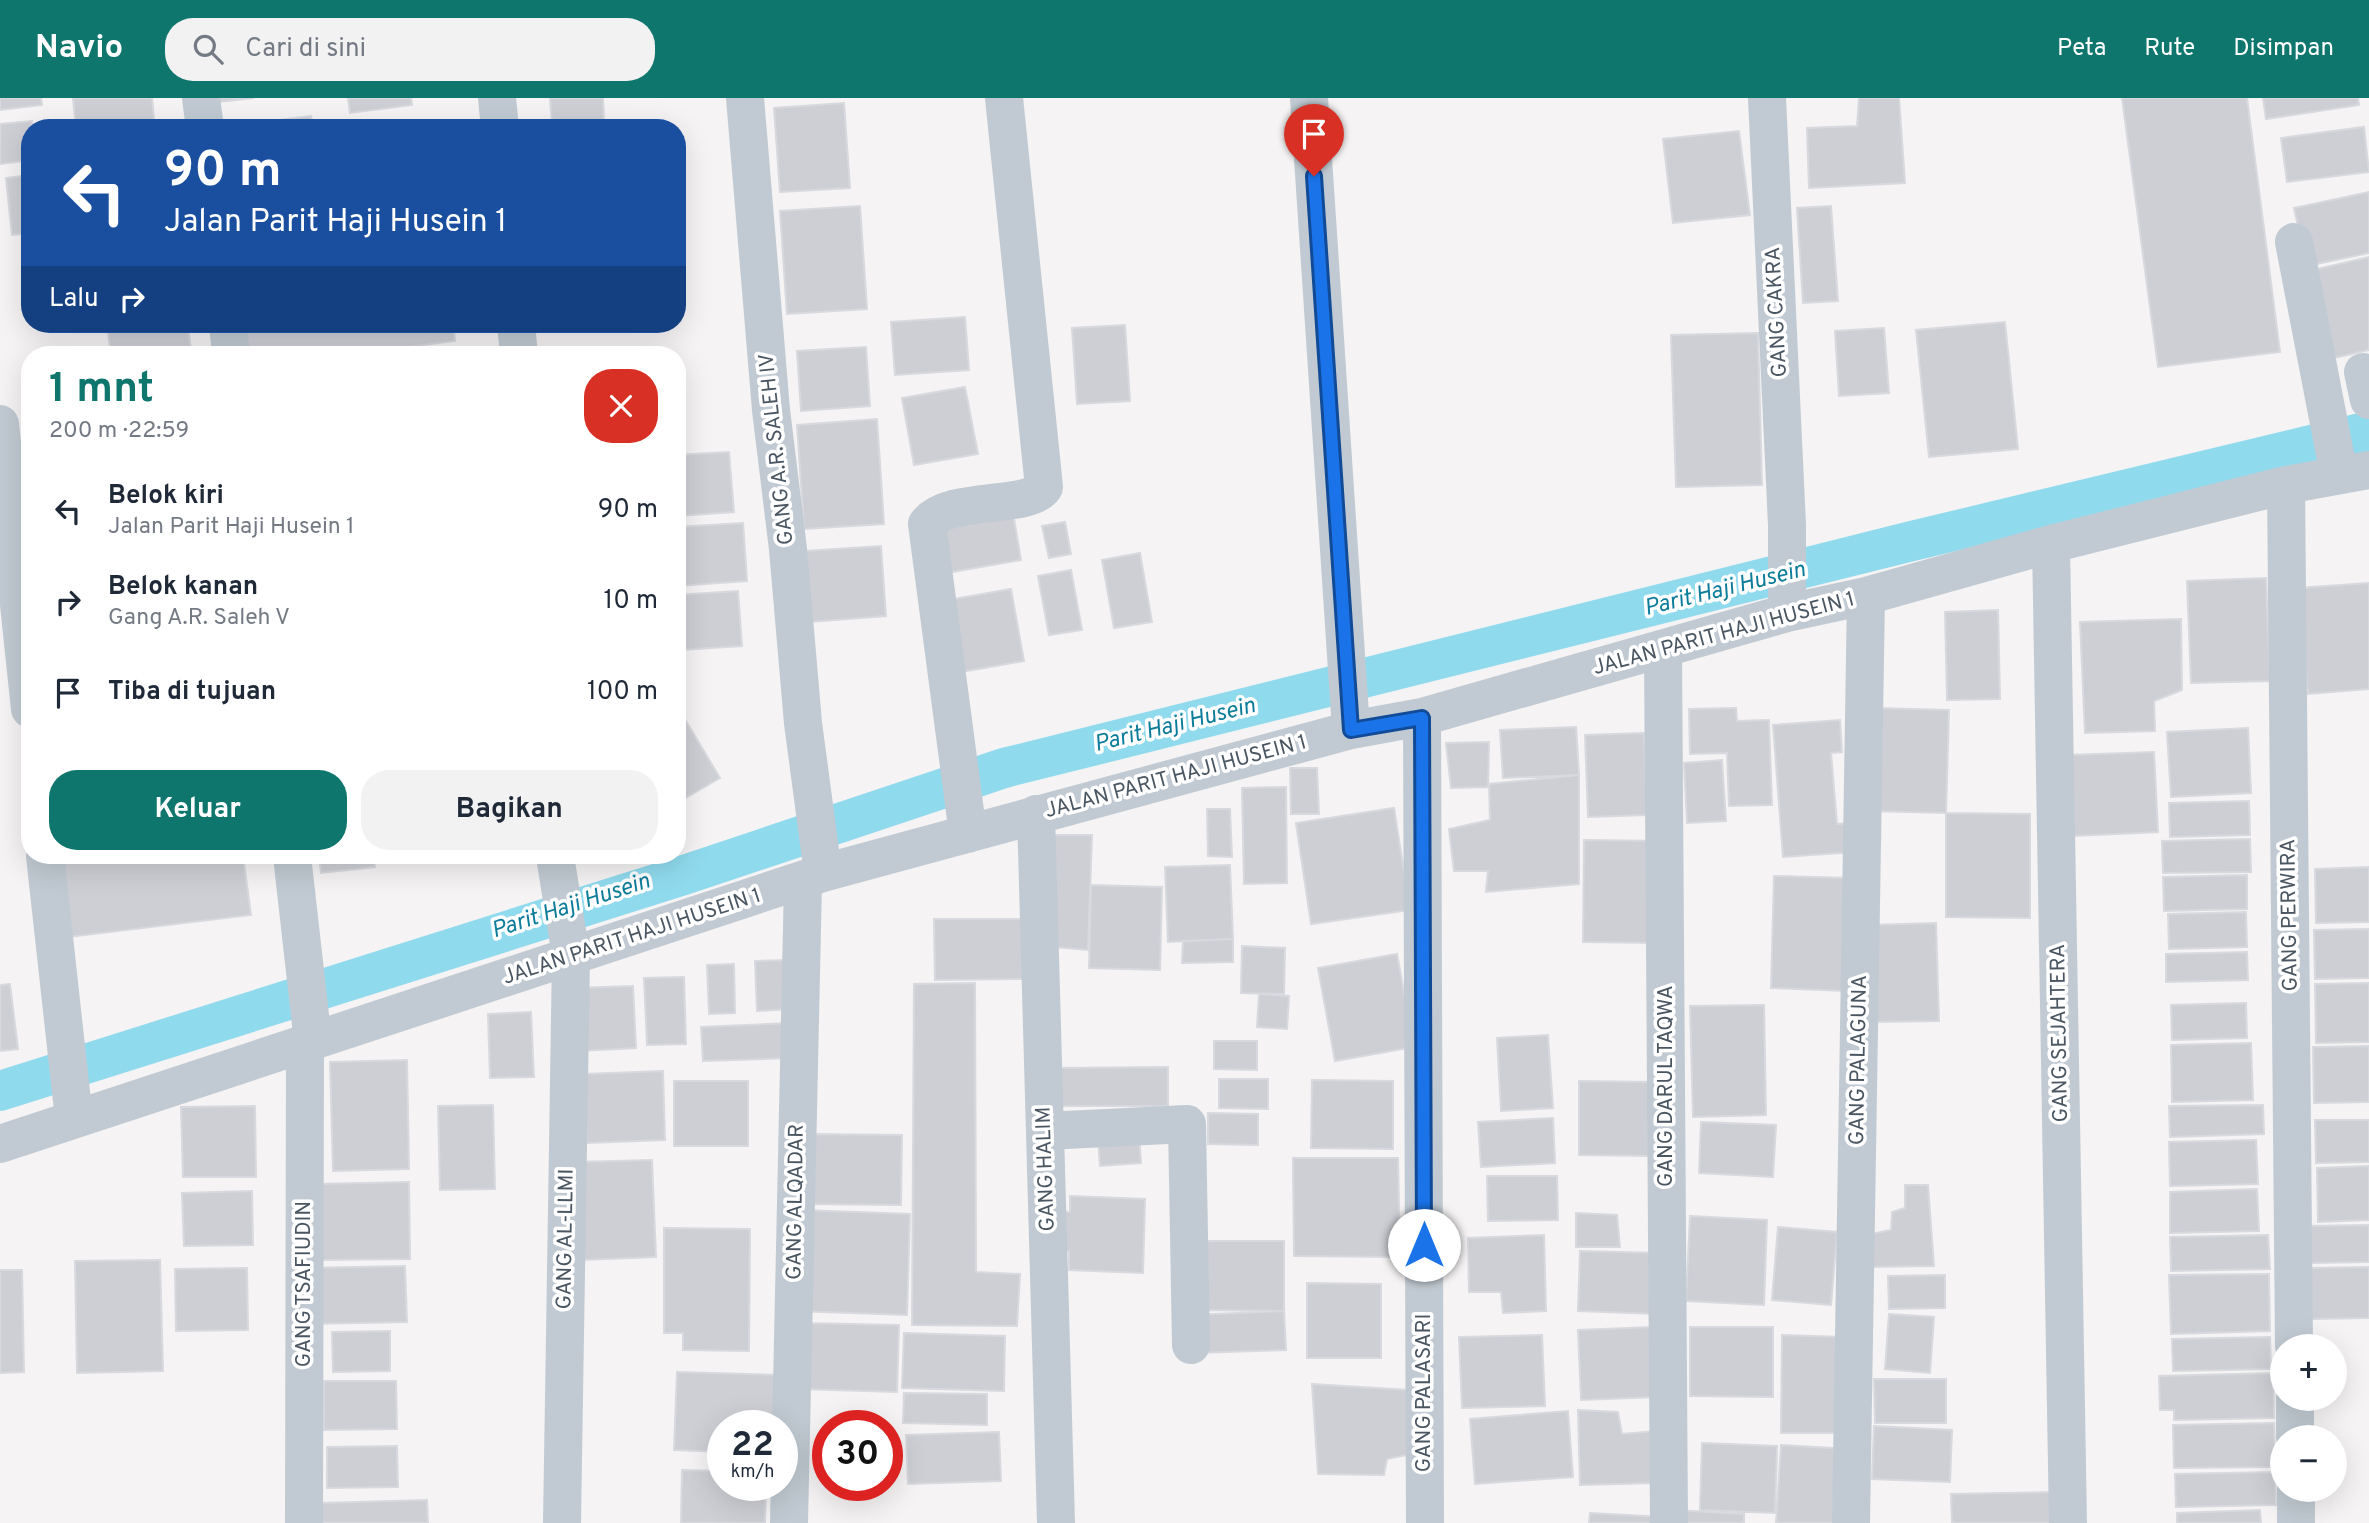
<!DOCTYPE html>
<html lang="id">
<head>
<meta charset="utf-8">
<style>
  :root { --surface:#fff; --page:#f2f2f3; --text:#1f2937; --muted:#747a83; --accent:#0f766e }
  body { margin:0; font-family:Overpass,sans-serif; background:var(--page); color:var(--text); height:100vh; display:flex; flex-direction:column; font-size:26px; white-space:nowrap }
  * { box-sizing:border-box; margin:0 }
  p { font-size:23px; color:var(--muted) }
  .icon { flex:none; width:38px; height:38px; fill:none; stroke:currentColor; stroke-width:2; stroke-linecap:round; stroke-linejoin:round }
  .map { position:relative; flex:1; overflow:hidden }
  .details { position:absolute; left:21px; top:248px; width:665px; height:518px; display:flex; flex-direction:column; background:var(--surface); border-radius:28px; box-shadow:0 7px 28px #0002 }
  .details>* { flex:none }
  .guide { position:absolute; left:21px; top:21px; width:665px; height:214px; border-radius:28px; box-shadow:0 7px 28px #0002; background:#1a4fa0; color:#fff; overflow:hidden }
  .buttons { position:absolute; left:2270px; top:1236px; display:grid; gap:14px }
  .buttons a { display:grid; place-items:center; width:77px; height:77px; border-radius:50%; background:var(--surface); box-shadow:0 7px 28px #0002; font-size:35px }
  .speed { position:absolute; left:707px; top:1312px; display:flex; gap:14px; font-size:35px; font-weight:700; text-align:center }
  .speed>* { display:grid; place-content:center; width:91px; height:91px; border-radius:50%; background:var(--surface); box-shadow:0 7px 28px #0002; line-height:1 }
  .speed small { font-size:18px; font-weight:400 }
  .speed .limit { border:10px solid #d22; background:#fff; color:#111 }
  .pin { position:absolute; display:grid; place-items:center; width:60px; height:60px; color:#fff; margin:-72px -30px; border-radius:50% 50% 50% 0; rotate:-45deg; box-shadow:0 0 7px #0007 }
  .pin .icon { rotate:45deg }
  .me { position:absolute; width:77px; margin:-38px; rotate:0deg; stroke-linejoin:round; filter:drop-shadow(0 0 5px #0008) }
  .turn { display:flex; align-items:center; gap:24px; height:147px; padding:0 28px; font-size:32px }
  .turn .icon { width:91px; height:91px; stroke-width:2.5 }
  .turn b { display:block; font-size:49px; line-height:60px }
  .then { display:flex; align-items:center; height:66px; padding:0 28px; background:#0003; gap:14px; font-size:26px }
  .round { display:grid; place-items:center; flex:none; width:74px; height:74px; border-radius:28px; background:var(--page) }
  .overview { display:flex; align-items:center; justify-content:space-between; height:119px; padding:0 28px }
  h1 { font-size:42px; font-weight:700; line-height:52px; color:var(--accent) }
  .primary-button { display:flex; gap:14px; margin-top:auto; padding:14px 28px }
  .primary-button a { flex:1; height:80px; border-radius:28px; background:var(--accent); color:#fff; font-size:28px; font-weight:700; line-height:80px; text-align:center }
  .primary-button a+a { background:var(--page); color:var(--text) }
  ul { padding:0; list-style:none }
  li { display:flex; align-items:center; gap:21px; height:91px; padding:0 28px }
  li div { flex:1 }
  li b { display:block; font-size:26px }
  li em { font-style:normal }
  header { display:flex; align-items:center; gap:42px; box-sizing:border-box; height:98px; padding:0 35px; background:var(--accent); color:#fff }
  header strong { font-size:33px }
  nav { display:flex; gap:38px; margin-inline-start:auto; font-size:24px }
  .search { width:490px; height:63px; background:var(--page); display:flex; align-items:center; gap:18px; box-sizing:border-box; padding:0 24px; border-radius:28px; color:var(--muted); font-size:26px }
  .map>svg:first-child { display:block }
</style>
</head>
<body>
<header>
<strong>Navio</strong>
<div class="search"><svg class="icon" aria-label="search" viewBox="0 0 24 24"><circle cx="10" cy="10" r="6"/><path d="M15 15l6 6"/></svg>Cari di sini</div>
<nav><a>Peta</a><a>Rute</a><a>Disimpan</a></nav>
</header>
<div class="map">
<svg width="2369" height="1425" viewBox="0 0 2369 1425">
  <rect width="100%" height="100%" fill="#f5f3f3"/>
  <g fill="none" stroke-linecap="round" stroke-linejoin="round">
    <path stroke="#90daee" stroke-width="40" d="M0,993L684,777L1004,670L1912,443L2369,333"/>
  </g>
  <path fill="#cdcfd5" stroke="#d7d9de" stroke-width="2" d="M0,0H41L42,7L0,12Z
    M73,0H152L154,22L76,30Z
    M218,0H254L219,4Z
    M348,0H411L412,7L350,15Z
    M550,0H603L604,24L552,27Z
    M1859,0H1899L1905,85L1809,90L1807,30L1857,28Z
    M2122,0H2247L2280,254L2158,269Z
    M2263,0H2358L2359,7L2266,21Z
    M844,5L850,90L780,94L774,10Z
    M311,18L313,30H233L232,28Z
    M32,23L30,62L0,66V26Z
    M2364,29L2369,74L2287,84L2281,40Z
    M1739,33L1750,117L1673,125L1663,41Z
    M30,77V135L12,137L6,80Z
    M2369,94V155L2307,168L2294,110Z
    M860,108L867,211L787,216L780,113Z
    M1831,108L1838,203L1803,205L1797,110Z
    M2369,159V252L2334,260L2313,172Z
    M965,219L969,272L895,277L891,224Z
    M2005,224L2018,351L1929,359L1916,232Z
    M107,226H188L191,254L111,257Z
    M232,226H453L455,243L346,257H236Z
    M1125,227L1130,303L1077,306L1072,230Z
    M1884,230L1889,295L1839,298L1835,233Z
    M1758,235L1762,387L1676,389L1671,237Z
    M866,249L870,308L801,313L797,253Z
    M450,251L451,257H414L413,256Z
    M965,289L978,356L914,367L902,300Z
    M877,321L884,426L804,431L797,327Z
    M729,354L734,414L677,418V357Z
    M1013,415L1021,462L946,475L937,428Z
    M1065,424L1071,456L1049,460L1042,428Z
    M743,425L747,483L677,488V429Z
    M881,448L886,518L809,524L805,453Z
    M1140,455L1152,524L1114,530L1102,462Z
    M1071,472L1082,532L1049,537L1038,478Z
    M2266,480L2270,583L2191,585L2187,483Z
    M2369,485V591L2308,596L2299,490Z
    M1011,491L1024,563L961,574L948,502Z
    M738,493L742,548L681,552L677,497Z
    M1998,512L2000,601L1947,602L1945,514Z
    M2181,521L2182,592L2154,603L2155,633L2085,635L2080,524Z
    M677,608L720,680L677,705Z
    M1736,610L1737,623L1769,622L1772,707L1729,708L1727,655L1690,656L1689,611Z
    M1875,610L1949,612L1946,715L1871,713Z
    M1840,622L1842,654L1831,655L1837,726L1852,725L1854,754L1783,759L1773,627Z
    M1576,629L1579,677L1503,680L1500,632Z
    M2248,630L2251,695L2171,699L2167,634Z
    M1644,635L1647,717L1588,719L1585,637Z
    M1489,644L1488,689L1451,690L1446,645Z
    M2154,654L2158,734L2074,738L2070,657Z
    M1722,662L1726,723L1687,725L1684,665Z
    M1290,670H1317L1319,716H1291Z
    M1579,677V786L1486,794L1488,773H1454L1449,731L1490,722L1489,686Z
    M1286,689L1287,785L1244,786L1242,690Z
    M2249,703L2250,737L2170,739L2169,705Z
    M1394,710L1410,812L1311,826L1296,725Z
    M1207,711H1230L1232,759L1208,758Z
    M1946,715L2030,716V820L1946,819Z
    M1047,737H1092L1088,852L1042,848Z
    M2250,741L2251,774L2163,775L2162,743Z
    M1584,742L1660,743V845L1583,844Z
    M58,758H243L251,817L69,839Z
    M319,758H374L375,769L321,775Z
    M1230,767L1233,841L1168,844L1165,769Z
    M2369,769V824L2316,825L2315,771Z
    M2247,777V811L2164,813L2163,779Z
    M1774,778L1848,780L1846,893L1771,890Z
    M1091,787L1162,789L1160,872L1089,870Z
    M2246,814L2247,849L2169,851L2168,816Z
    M934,821H1023L1024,881L935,882Z
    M1936,825L1939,923L1874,924L1871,827Z
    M2369,831V880L2315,881L2314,832Z
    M1233,841V864L1182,865L1183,843Z
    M1242,848L1285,850L1284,896L1241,895Z
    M2247,854L2248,882L2166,884V856Z
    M1397,856L1414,949L1335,963L1318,870Z
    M790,862L792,911L757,913L755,863Z
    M734,866L735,915L709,916L707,867Z
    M684,879L686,946L647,947L644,880Z
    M975,885L976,1174L1020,1176L1017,1228L912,1227L914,886Z
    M2369,885V944L2316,945L2315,886Z
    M10,886L18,951L0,953V887Z
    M633,888L636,950L579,953L577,890Z
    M1259,896L1289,898L1287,931L1257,929Z
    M2246,905L2247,940L2172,942L2171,907Z
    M1764,907L1766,1017L1693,1019L1690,908Z
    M531,914L534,979L490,980L488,916Z
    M790,925L791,960L703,963L701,929Z
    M1548,937L1553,1010L1501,1013L1497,940Z
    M1214,943H1257V972L1214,971Z
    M2251,945L2253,1002L2172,1004L2171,947Z
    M2369,948V1004L2314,1005L2313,949Z
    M407,962L409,1071L333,1073L330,964Z
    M1168,969V1008H1060L1059,970Z
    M663,973L665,1042L587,1045L584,976Z
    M1219,981H1268V1011L1219,1010Z
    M1312,982L1393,983V1051L1311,1050Z
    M674,983H748V1048H674Z
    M1579,983L1653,984V1058L1579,1057Z
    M493,1007L495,1091L440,1092L438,1008Z
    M2263,1007L2264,1036L2170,1039L2169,1008Z
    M255,1008L256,1079H183L181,1009Z
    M1208,1015L1258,1016V1047L1208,1046Z
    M1553,1020L1555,1065L1481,1069L1478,1024Z
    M2315,1022H2369V1064L2316,1065Z
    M1701,1024L1776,1027L1773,1079L1699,1075Z
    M808,1036L902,1037L901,1107L808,1106Z
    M1139,1037L1141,1065L1100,1068L1098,1040Z
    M2256,1042L2258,1086L2170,1088L2169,1044Z
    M1293,1060H1398L1400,1159L1294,1158Z
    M652,1062L656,1159L581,1162L577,1064Z
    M2369,1068V1122L2318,1124L2317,1070Z
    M1487,1078H1557L1558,1122L1488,1123Z
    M409,1084L410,1161L319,1162L318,1086Z
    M1905,1087H1928L1934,1168L1865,1169L1866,1137L1891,1132L1892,1114L1905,1110Z
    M2257,1091L2259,1133L2170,1135V1094Z
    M252,1093L253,1147L184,1148L182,1095Z
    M1070,1098L1145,1101L1143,1175L1069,1172V1153L1058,1152L1060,1114H1070Z
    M800,1112L910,1116L907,1217L797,1213Z
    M1576,1115L1617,1117L1620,1149H1576Z
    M1690,1118L1767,1122L1764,1207L1686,1203Z
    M2369,1127V1164L2310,1165L2309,1128Z
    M1778,1129L1837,1134L1831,1207L1772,1202Z
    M664,1130L750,1131L749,1253L683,1252V1235H664Z
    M1544,1137L1546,1213L1503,1215L1501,1194H1469L1468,1140Z
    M2268,1137L2270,1171L2171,1173L2170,1139Z
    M1192,1143H1284V1213L1192,1212Z
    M1580,1153L1659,1155L1658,1216L1578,1213Z
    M160,1162L163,1273L77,1275L75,1163Z
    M405,1168L407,1224L308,1226L306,1170Z
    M2369,1169V1220L2311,1221L2310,1170Z
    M247,1170L248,1232L176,1233L175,1171Z
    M0,1172H22L24,1274L0,1275Z
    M2269,1176L2270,1233L2171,1236L2169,1177Z
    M1945,1177V1210L1889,1211L1888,1178Z
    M1307,1185L1381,1186V1260H1307Z
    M1284,1213L1286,1252L1194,1255L1192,1217Z
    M1889,1216L1934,1219L1930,1275L1885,1271Z
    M801,1225L899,1227L897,1294L800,1291Z
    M1653,1229L1656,1299L1581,1302L1578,1232Z
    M1690,1229H1773V1299L1690,1298Z
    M390,1233V1273L333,1274L332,1234Z
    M904,1235L1005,1238L1004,1293L902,1290Z
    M1542,1237L1545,1308L1462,1310L1459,1239Z
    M1782,1237L1841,1239V1335H1781Z
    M2270,1239L2271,1271L2173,1273L2172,1241Z
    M677,1274L782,1277L780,1328H723V1354L674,1352Z
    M2273,1275L2274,1320L2174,1322V1312H2160L2159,1278Z
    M1874,1281H1946V1325H1875Z
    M324,1283H396L397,1331L324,1332Z
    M1312,1286L1408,1292L1407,1357L1387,1361L1384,1377L1318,1376Z
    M904,1295L987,1296V1327L903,1325Z
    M1578,1312L1618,1314L1622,1336L1655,1333L1654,1385L1580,1387Z
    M1568,1313L1573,1379L1475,1386L1470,1321Z
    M2274,1325L2275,1369L2174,1370L2173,1327Z
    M1874,1328L1952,1332L1950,1384L1872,1381Z
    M999,1334L1001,1383L908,1386L906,1337Z
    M1702,1345L1777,1348L1775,1415L1700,1412Z
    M1781,1347L1849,1351L1844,1425H1776Z
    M397,1348L398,1389L327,1390V1349Z
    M682,1372L723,1373V1388H766L765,1425H681Z
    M2275,1374L2276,1407L2176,1409L2175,1376Z
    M2054,1394L2055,1425H1952L1951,1396Z
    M427,1402L428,1425H322L321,1405Z
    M1675,1412L1744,1416V1425H1674Z
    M2260,1412L2261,1425H2177V1415Z
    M1590,1415L1662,1419V1425H1589Z"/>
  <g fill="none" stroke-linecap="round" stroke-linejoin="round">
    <path stroke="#c1cad2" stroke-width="38" d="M201,0L205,30
      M497,0L500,30
      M745,0L771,312L788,451L803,625L823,775
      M1309,0L1351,632
      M1767,0L1787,427V515
      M2294,144L2339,377
      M228,226L231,257
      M516,226L519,257
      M2363,274L2369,302
      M0,326L30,611
      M2286,387L2294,1248
      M2051,446L2068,1425
      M1663,551L1669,1425
      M1422,619L1425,1425
      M1036,716L1056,1425
      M968,736L927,426C949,397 1029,412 1044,389L1004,0
      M45,758L74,1021
      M292,758L313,944
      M555,758L571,858L562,1425
      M1045,1033L1187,1026L1191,1247
      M0,1046L823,775L1351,632L1422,619L1787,515L1866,498L2051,446L2286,387L2369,372
      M2295,1300V1339
      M2296,1391V1425
      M304,1425L305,948
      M789,1425L803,784
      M1851,1425L1866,498"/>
  </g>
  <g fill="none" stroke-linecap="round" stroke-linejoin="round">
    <g stroke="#114b97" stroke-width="18">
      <path id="route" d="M1314,78L1351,632L1422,620L1424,1147"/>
    </g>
    <use href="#route" stroke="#1a73e8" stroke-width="12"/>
  </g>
  <g text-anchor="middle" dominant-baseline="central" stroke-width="7" stroke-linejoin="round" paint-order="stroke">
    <g font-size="21" fill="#4a5661" stroke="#fff">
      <text transform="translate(1777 214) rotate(-93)">GANG CAKRA</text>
      <text transform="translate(777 351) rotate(-96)">GANG A.R. SALEH IV</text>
      <text transform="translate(1724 536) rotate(-15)">JALAN PARIT HAJI HUSEIN 1</text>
      <text transform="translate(1176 679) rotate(-15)">JALAN PARIT HAJI HUSEIN 1</text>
      <text transform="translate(2290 817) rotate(-91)">GANG PERWIRA</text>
      <text transform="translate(632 839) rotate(-18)">JALAN PARIT HAJI HUSEIN 1</text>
      <text transform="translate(2060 935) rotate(-91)">GANG SEJAHTERA</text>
      <text transform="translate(1859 962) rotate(-89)">GANG PALAGUNA</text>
      <text transform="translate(1666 988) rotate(-90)">GANG DARUL TAQWA</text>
      <text transform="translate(1046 1071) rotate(-92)">GANG HALIM</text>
      <text transform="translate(796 1104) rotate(-89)">GANG ALQADAR</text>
      <text transform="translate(566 1141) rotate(-89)">GANG AL-LLMI</text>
      <text transform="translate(304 1186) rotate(-90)">GANG TSAFIUDIN</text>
      <text transform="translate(1424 1295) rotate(-90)">GANG PALASARI</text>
    </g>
    <g font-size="23" font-style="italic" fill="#0c7c9b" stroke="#fff">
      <text transform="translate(1725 492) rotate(-14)">Parit Haji Husein</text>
      <text transform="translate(1175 628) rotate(-14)">Parit Haji Husein</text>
      <text transform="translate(571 809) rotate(-18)">Parit Haji Husein</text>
    </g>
  </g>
</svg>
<div class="buttons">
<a>+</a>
<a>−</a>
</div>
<div class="speed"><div>22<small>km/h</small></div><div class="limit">30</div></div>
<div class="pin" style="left:1314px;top:78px;background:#d93025"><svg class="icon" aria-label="arrive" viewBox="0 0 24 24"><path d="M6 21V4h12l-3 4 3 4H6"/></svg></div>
<svg class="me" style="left:1424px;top:1147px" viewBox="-20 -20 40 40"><circle r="19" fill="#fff"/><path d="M0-13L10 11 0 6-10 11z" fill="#1a73e8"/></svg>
<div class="guide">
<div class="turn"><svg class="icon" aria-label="left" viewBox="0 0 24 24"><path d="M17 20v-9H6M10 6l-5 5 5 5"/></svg><div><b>90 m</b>Jalan Parit Haji Husein 1</div></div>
<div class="then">Lalu<svg class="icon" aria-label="right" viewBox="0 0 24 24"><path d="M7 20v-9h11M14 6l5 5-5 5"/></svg></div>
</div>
<section class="details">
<div class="overview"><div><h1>1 mnt</h1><p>200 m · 22:59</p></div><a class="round" style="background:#d93025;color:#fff"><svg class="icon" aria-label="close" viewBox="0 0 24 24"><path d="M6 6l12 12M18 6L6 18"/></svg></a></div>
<ul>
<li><svg class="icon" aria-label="left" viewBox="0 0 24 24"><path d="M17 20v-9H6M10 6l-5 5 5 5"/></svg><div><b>Belok kiri</b><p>Jalan Parit Haji Husein 1</p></div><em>90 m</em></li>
<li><svg class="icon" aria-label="right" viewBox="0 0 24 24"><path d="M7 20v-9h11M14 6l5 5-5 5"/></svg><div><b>Belok kanan</b><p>Gang A.R. Saleh V</p></div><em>10 m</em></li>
<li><svg class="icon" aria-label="arrive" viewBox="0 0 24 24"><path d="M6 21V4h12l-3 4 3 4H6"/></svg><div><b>Tiba di tujuan</b></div><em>100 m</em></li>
</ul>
<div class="primary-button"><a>Keluar</a><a>Bagikan</a></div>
</section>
</div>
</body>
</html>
